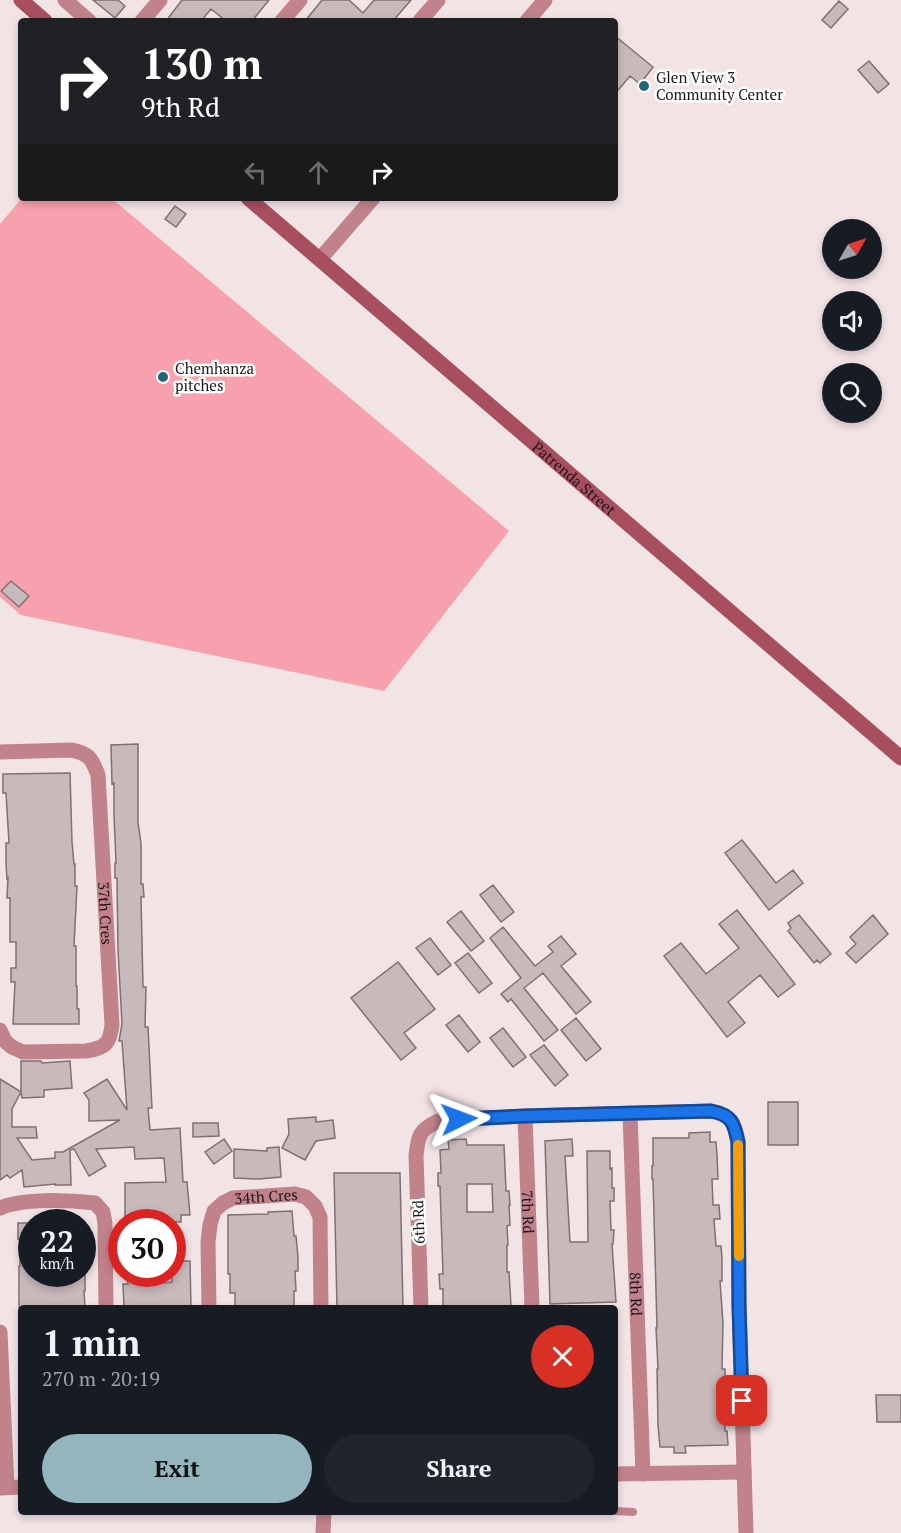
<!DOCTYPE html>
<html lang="en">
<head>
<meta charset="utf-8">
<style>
  :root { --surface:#171b24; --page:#20242c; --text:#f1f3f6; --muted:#9ea1a6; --accent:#94b4be }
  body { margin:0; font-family:"PT Serif",serif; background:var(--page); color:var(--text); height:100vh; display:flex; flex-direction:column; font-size:22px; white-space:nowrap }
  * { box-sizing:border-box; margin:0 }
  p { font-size:20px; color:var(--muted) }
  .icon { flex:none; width:33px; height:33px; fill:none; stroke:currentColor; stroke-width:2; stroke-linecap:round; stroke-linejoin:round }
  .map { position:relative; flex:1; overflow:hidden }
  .sheet { position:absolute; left:18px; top:1305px; width:600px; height:210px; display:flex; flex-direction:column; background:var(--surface); border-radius:6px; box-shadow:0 3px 9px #0003 }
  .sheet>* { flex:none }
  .hud { position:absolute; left:18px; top:18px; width:600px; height:183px; border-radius:6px; box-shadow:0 3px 9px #0003; background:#202124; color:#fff; overflow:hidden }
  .needle { width:39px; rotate:51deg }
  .controls { position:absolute; left:822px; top:219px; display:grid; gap:12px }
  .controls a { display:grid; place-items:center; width:60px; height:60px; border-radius:50%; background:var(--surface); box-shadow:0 3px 9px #0003; font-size:30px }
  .speed { position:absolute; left:18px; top:1209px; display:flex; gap:12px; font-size:30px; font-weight:700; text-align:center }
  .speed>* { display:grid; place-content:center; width:78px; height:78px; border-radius:50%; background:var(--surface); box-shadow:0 3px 9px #0003; line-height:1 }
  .speed small { font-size:15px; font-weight:400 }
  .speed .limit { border:9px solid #d22; background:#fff; color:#111 }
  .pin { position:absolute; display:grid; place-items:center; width:51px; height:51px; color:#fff; margin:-26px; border-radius:12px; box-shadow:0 3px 9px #0006 }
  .me { position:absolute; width:66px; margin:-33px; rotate:87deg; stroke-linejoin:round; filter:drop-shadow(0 0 4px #0008) }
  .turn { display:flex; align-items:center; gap:21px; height:126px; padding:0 24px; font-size:27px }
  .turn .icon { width:78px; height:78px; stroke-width:2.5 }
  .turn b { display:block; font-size:42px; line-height:51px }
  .lanes { display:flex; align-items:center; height:57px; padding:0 24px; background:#0003; justify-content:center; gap:30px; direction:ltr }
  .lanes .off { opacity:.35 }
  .round { display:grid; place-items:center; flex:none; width:63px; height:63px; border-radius:32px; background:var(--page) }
  .head { display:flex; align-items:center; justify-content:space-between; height:102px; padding:0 24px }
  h1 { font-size:36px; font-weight:700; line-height:45px }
  .cta { display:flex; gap:12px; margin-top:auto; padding:12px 24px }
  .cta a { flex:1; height:69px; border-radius:36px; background:var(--accent); color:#111; font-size:24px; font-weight:700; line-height:69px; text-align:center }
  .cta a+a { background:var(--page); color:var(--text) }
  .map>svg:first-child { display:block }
</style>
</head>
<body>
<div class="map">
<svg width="901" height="1533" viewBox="0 0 901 1533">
  <rect width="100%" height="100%" fill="#f2e3e5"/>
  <path fill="#f7a1ae" d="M22,198H111L509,531L384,691L21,615L0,597V224Z"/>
  <path fill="#c8b9bb" stroke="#7e7173" stroke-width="1.5" fill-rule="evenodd" d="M93,0H118L125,6L115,18Z
    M182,0H269L252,21H226L211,9L201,21H166Z
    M322,0H349L363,13L374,0H411L393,21H305Z
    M839,1L848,9L831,28L822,20Z
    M615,36L653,67L640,84L630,76L615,94Z
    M869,61L889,84L878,93L858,70Z
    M175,206L186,214L176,227L165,219Z
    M11,581L29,596L19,607L1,591Z
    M138,744V822L141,844V884H143L144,897H141L143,987H146L145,1027H148L152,1108H148L150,1130L180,1128L183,1182H187L190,1215H181V1222H125V1183L166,1182L164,1158L135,1159L134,1147L96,1149L106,1166L89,1176L74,1149L70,1150L71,1185H55V1184L24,1187L22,1170L10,1178L7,1175L0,1180V1079L21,1092V1061H41L42,1063L70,1061L72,1088L44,1090V1097L22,1098L21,1092L12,1109V1127H36L37,1138H17L32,1160L55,1158V1152H63L120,1120L89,1121V1100L84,1093L107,1079L127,1110L122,1041H119L122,1024L118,950L117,878H115V863H116L114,815V783L112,784L111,745Z
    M70,773L72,842L74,864H75V886H77L74,946H76V986H77V1009H79V1024H13L15,982H11V968H16V942H10V898H7L8,878L7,879L6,864V843H9L6,793H3V774Z
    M742,840L776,883L793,870L803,883L769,910L725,853Z
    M493,885L514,912L501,922L480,895Z
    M737,910L795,984L778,997L760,975L728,1002L745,1023L727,1037L664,956L681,943L706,974L739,948L719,924Z
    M461,911L484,941L471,951L447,922Z
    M799,915L831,954L820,963L817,960L814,963L788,931L791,928L788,923Z
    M873,915L888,934L856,963L846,953L856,944L850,937Z
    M503,927L535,966L553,952L548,946L561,936L576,954L561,966L591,1002L576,1014L543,973L524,988L558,1030L544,1041L511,999L508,1002L501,994L521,978L490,938Z
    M430,938L451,965L438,975L416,948Z
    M468,953L492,983L479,993L455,963Z
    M398,962L435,1009L404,1033L416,1048L401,1060L351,998Z
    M459,1015L480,1042L468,1052L446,1025Z
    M576,1018L601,1049L586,1061L561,1030Z
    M503,1028L526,1057L513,1067L490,1038Z
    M544,1045L568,1075L555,1086L530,1055Z
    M768,1102H798V1145H768Z
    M316,1117V1122L333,1120L335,1138L316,1141L305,1160L282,1148L289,1134L288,1119Z
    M193,1123H218L219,1136L193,1137Z
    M710,1132V1142H716L717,1155L718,1179H712L713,1205H719L720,1219H714L716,1246H721L722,1259V1281H720L723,1323L722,1369H725V1431H727L728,1445L685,1446L686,1453H674V1447H660L658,1425L657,1369H658L656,1328H657L653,1179H652V1166H653V1138H689V1133Z
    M224,1139L232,1151L214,1164L205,1152Z
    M466,1139L467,1145H504L506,1191H509L510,1205H509L510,1225L507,1226L508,1245H507V1272H509L511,1306L443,1308V1289H440L439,1274H443L440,1186H438V1173H441L440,1150L449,1149L448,1140ZM467,1184H492L493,1212H467Z
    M572,1139L573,1156H565L570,1242H588L587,1151H610V1169L612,1168V1188H614V1201H610L611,1230H614L613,1244H612L616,1302L550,1304L545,1141Z
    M279,1147L281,1177L259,1179L234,1178V1149L267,1151V1148Z
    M334,1173H400L403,1308H337Z
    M292,1211L294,1236H296L298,1257V1271H295L296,1291H294V1308H235V1293H230V1274H228V1215L268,1214V1212Z
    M18,1223H32V1274H85V1291H84L85,1308H19V1266H20V1239H18Z
    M172,1261H190L191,1308H124L123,1284H128L127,1274H152V1284L172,1282Z
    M876,1395H901V1422H877Z"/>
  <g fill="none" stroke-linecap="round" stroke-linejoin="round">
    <path stroke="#c2828b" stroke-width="8" d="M615,1511L633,1512"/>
    <g stroke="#c2828b" stroke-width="15">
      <path d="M65,0L89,21"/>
      <path d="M142,21L160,0"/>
      <path d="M282,21L300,0"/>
      <path d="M420,21L438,0"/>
      <path d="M527,21L545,0"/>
      <path d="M320,259L373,198"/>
      <path id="s1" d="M0,752L71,750C88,753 92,758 98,775L112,1025C110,1044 105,1048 86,1051L23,1052L12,1047L5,1041L0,1030"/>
      <path id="s2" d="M630,1114L643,1474"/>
      <path id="s3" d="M525,1116L532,1308"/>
      <path d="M0,1208C23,1198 69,1200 95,1203L103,1212L105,1223L106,1308"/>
      <path id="s4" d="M209,1308L208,1242L210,1225L214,1211L223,1203L233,1198L295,1194L306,1197L315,1206L320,1217L321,1308"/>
      <path d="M421,1308L416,1156C418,1136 419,1130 438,1121L525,1116L711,1111C732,1115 735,1123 738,1142L739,1306L746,1533"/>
      <path d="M0,1332L7,1487"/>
      <path d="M615,1474L744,1472"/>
      <path d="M0,1488L21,1487"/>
      <path d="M323,1533L324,1512"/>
    </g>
    <g stroke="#a94e5f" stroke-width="15">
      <path d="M21,0L45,21"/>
      <path id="s5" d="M248,198L901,758"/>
    </g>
  </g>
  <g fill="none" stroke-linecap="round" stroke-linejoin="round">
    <g stroke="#114b97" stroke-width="15">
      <path id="route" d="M459,1119L525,1116L711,1111C732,1115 734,1123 738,1142L739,1306L742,1401"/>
    </g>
    <use href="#route" stroke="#1a73e8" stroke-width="10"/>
    <path stroke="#f59e0b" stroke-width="10" d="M738,1145L739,1256"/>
  </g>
  <g fill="#236679" stroke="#fff" stroke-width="2">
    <circle cx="644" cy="86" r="6"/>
    <circle cx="163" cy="377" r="6"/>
  </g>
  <g text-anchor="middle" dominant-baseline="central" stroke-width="5" stroke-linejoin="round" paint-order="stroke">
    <g font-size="15" fill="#1c1718" stroke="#fff" text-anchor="start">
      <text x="656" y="77">Glen View 3<tspan x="656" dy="17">Community Center</tspan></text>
      <text x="175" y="368">Chemhanza<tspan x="175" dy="17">pitches</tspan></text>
    </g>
    <g font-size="15" fill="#1c1718" stroke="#fff">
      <text stroke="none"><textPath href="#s5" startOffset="430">Patrenda Street</textPath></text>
      <text stroke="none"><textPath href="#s1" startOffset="249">37th Cres</textPath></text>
      <text stroke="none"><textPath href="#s4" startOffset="154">34th Cres</textPath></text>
      <text stroke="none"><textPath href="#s3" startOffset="96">7th Rd</textPath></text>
      <text transform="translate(418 1222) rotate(-92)">6th Rd</text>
      <text stroke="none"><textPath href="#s2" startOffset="180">8th Rd</textPath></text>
    </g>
  </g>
</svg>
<div class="controls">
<a><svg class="needle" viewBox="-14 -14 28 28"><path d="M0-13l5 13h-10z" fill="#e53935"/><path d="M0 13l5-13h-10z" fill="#9ea1a6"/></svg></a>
<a><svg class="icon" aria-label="sound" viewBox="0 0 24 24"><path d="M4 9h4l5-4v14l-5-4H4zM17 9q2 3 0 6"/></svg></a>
<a><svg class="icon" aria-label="search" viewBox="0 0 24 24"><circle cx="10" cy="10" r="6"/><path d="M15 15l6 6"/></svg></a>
</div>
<div class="speed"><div>22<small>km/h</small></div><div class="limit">30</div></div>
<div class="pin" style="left:742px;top:1401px;background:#d93025"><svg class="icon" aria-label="arrive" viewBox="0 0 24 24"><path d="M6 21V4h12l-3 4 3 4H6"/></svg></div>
<svg class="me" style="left:459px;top:1119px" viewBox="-20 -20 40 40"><path d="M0-17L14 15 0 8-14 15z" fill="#1a73e8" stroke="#fff" stroke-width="4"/></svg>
<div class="hud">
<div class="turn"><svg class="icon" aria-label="right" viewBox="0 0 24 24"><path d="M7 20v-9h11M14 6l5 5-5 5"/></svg><div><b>130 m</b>9th Rd</div></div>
<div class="lanes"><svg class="icon off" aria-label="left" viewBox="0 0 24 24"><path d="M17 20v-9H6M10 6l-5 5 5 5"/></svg><svg class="icon off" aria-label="ahead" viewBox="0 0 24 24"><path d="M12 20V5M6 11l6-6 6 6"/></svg><svg class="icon" aria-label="right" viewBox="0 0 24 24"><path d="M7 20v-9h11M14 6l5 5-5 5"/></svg></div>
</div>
<section class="sheet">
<div class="head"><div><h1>1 min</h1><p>270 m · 20:19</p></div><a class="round" style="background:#d93025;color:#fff"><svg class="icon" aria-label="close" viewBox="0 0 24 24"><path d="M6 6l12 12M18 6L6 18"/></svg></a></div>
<div class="cta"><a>Exit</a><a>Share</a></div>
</section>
</div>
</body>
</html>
